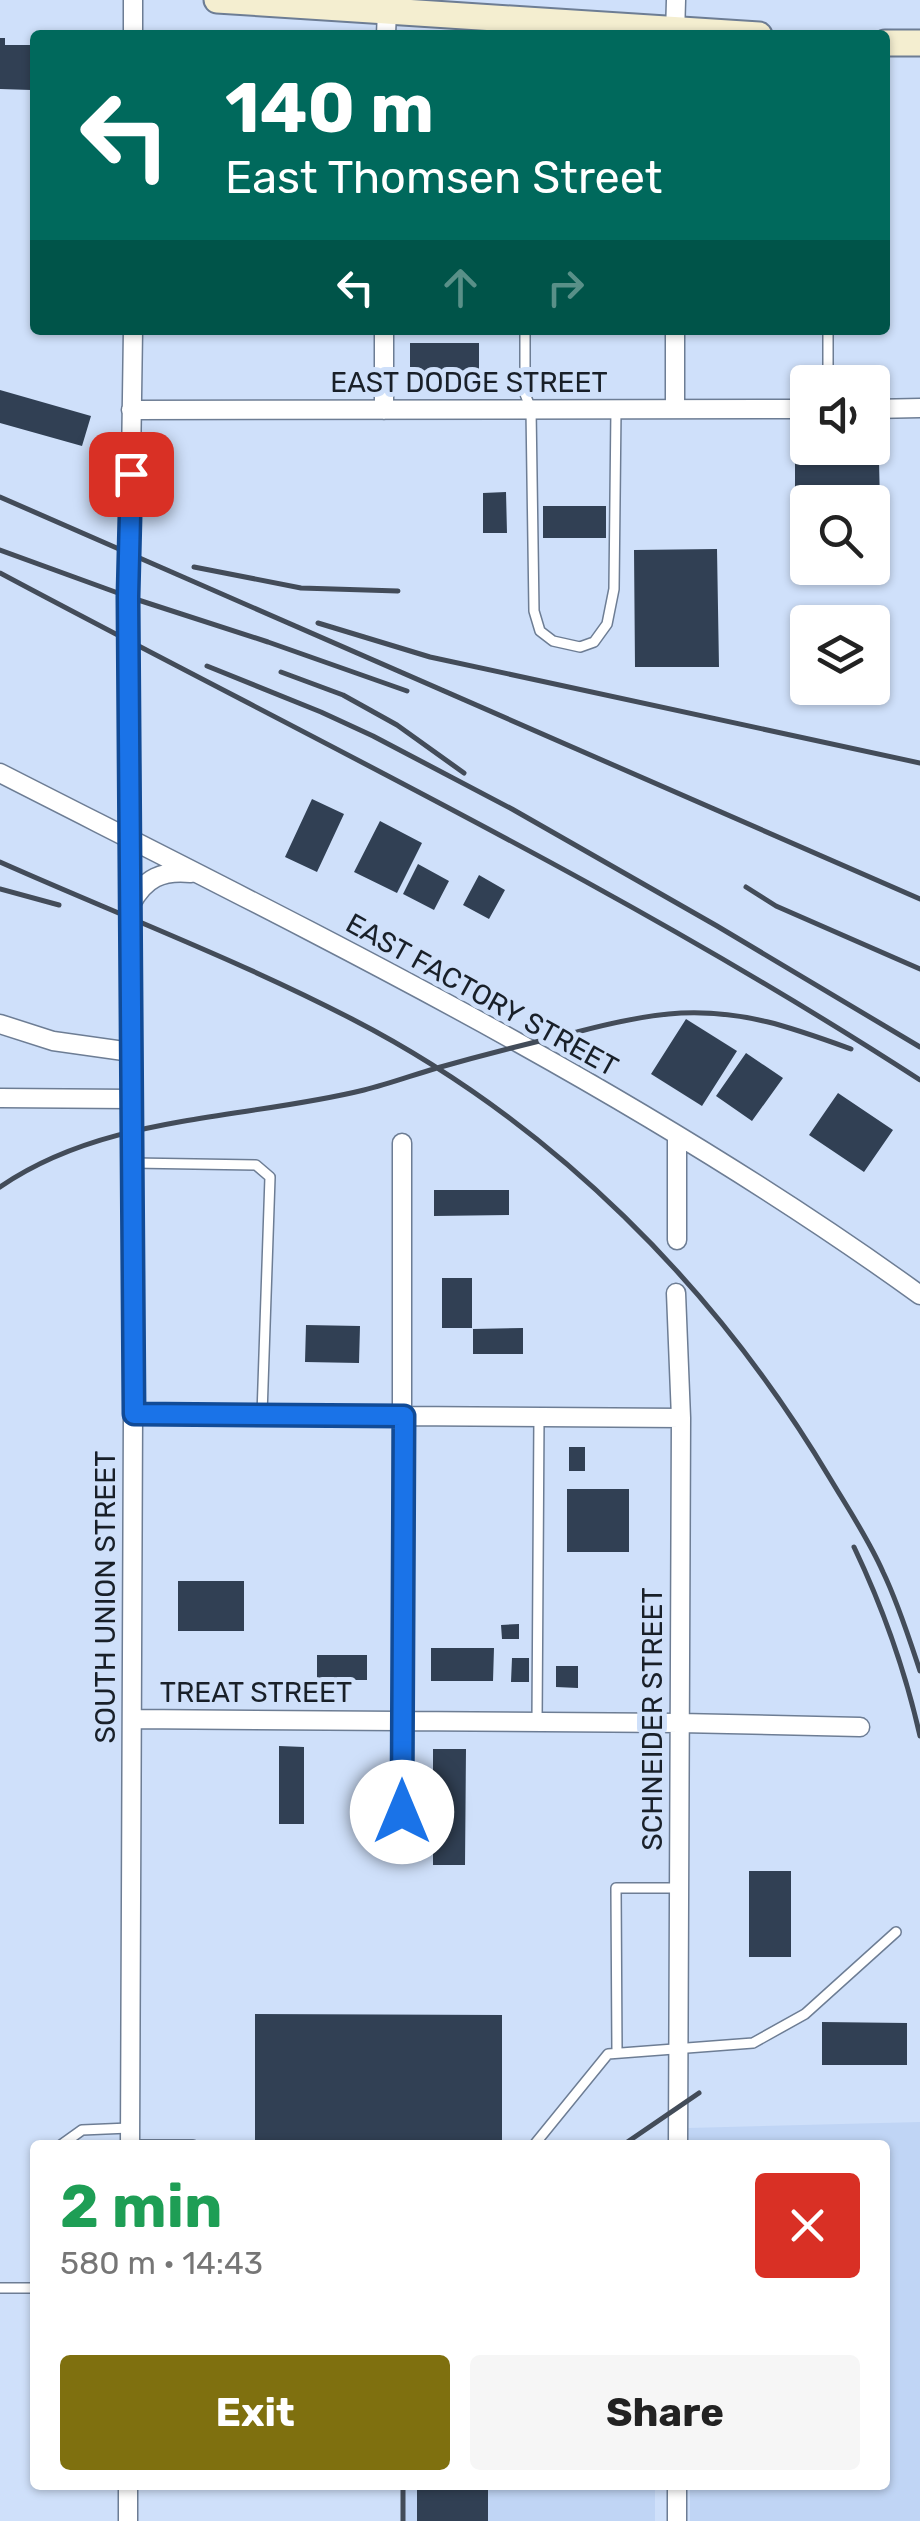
<!DOCTYPE html>
<html lang="en">
<head>
<meta charset="utf-8">
<style>
  :root { --surface:#fff; --page:#f6f6f6; --text:#222; --muted:#767676; --accent:#7f700f }
  body { margin:0; font-family:Rubik,sans-serif; background:var(--page); color:var(--text); height:100vh; display:flex; flex-direction:column; font-size:38px; white-space:nowrap }
  * { box-sizing:border-box; margin:0 }
  p { font-size:32px; color:var(--muted) }
  .icon { flex:none; width:55px; height:55px; fill:none; stroke:currentColor; stroke-width:2; stroke-linecap:round; stroke-linejoin:round }
  .map { position:relative; flex:1; overflow:hidden }
  .side { position:absolute; left:30px; top:2140px; width:860px; height:350px; display:flex; flex-direction:column; background:var(--surface); border-radius:10px; box-shadow:0 2px 8px #0004 }
  .side>* { flex:none }
  .hud { position:absolute; left:30px; top:30px; width:860px; height:305px; border-radius:10px; box-shadow:0 2px 8px #0004; background:#00695c; color:#fff; overflow:hidden }
  .controls { position:absolute; left:790px; top:365px; display:grid; gap:20px }
  .controls a { display:grid; place-items:center; width:100px; height:100px; border-radius:10px; background:var(--surface); box-shadow:0 2px 8px #0004; font-size:50px }
  .pin { position:absolute; display:grid; place-items:center; width:85px; height:85px; color:#fff; margin:-42px; border-radius:20px; box-shadow:0 5px 15px #0006 }
  .me { position:absolute; width:110px; margin:-55px; rotate:0deg; stroke-linejoin:round; filter:drop-shadow(0 0 8px #0008) }
  .turn { display:flex; align-items:center; gap:35px; height:210px; padding:0 30px; font-size:45px }
  .turn .icon { width:130px; height:130px; stroke-width:2.5 }
  .turn b { display:block; font-size:70px; line-height:85px }
  .lanes { display:flex; align-items:center; height:95px; padding:0 30px; background:#0003; justify-content:center; gap:50px; direction:ltr }
  .lanes .off { opacity:.35 }
  .round { display:grid; place-items:center; flex:none; width:105px; height:105px; border-radius:10px; background:var(--page) }
  .head { display:flex; align-items:center; justify-content:space-between; height:170px; padding:0 30px }
  h1 { font-size:60px; font-weight:700; line-height:75px; color:#1e9e55 }
  .action { display:flex; gap:20px; margin-top:auto; padding:20px 30px }
  .action a { flex:1; height:115px; border-radius:10px; background:var(--accent); color:#fff; font-size:40px; font-weight:700; line-height:115px; text-align:center }
  .action a+a { background:var(--page); color:var(--text) }
  .map>svg:first-child { display:block }
</style>
</head>
<body>
<div class="map">
<svg width="920" height="2521" viewBox="0 0 920 2521">
  <rect width="100%" height="100%" fill="#cfe0fa"/>
  <path fill="#c0d5f5" d="M920,2122V2521H690V2485H885V2145H688V2128Z
    M402,2485H655V2521H402Z"/>
  <path fill="#314054" d="M0,38H5V45H32L31,90L0,89Z
    M410,343H479V377H410Z
    M0,390L91,416L82,446L0,423Z
    M795,461H879L880,503L795,504Z
    M506,492L507,533H483V493Z
    M543,506H606V538H543Z
    M717,549L719,667H635L634,550Z
    M312,799L344,814L317,872L285,857Z
    M380,821L422,843L397,893L354,872Z
    M418,864L449,881L434,910L403,894Z
    M479,875L505,890L489,919L463,905Z
    M686,1019L737,1051L702,1106L651,1074Z
    M746,1053L783,1078L752,1121L716,1096Z
    M838,1093L893,1130L864,1172L809,1135Z
    M434,1190H509V1215L434,1216Z
    M442,1278H472V1328H442Z
    M306,1325L360,1326L359,1363L305,1362Z
    M523,1328V1354H473V1329Z
    M569,1447H585V1471H569Z
    M567,1489H629V1552H567Z
    M178,1581H244V1631H178Z
    M519,1624V1639H502L501,1625Z
    M431,1648H494L493,1681H431Z
    M317,1655H367V1680H317Z
    M512,1658H529V1682H511Z
    M556,1666H578V1688L556,1687Z
    M279,1746L304,1747V1824H279Z
    M433,1749H466L465,1865H433Z
    M749,1871H791V1957H749Z
    M255,2014L502,2015V2145H255Z
    M822,2022L907,2023V2065H822Z
    M417,2485H488V2521H417Z"/>
  <g fill="none" stroke-linecap="round" stroke-linejoin="round">
    <g stroke="#6d7d94" stroke-width="12">
      <path id="lane" d="M525,330V394L531,409L534,611L540,631L553,641L580,647L594,642L607,624L614,589L616,409
        M828,382V330
        M133,1163L256,1165L270,1177L262,1415
        M537,1722L539,1416
        M617,2053L616,1888H679
        M61,2145L82,2130L129,2128
        M136,2145H193
        M534,2145L608,2054L753,2043L805,2014L896,1932
        M0,2288H35"/>
    </g>
    <g stroke="#6d7d94" stroke-width="21">
      <path id="street" d="M133,0V35
        M386,35L387,10
        M675,35L676,0
        M675,330V408
        M872,409L920,408
        M131,410L808,409
        M384,410V330
        M0,773C314,933 634,1088 920,1295
        M131,904C145,878 162,870 191,873
        M0,1024L53,1041L131,1052
        M0,1098L131,1099
        M677,1136V1240
        M402,1143V1843
        M676,1293L681,1418L678,2145
        M133,1414L681,1418
        M132,1719L680,1723L860,1727
        M130,2145L133,1414L129,597L133,330
        M128,2521V2485
        M677,2521V2485"/>
    </g>
    <g stroke="#6d7d94" stroke-width="29">
      <path id="secondary" d="M217,0L759,35
        M885,43H920"/>
    </g>
    <use href="#lane" stroke="#fff" stroke-width="9"/>
    <use href="#street" stroke="#fff" stroke-width="18"/>
    <use href="#secondary" stroke="#f4eed0" stroke-width="25"/>
    <path stroke="#434c59" stroke-width="5" d="M0,497L920,899
      M0,550L129,597L268,642L407,691
      M194,567L301,588L398,591
      M0,573C309,738 626,889 920,1080
      M318,623L430,657L920,763
      M207,666L321,712L373,736L512,809L717,926L920,1047
      M281,672L343,695L397,725L464,773
      M0,862C117,914 238,960 352,1019C552,1122 717,1288 831,1480C849,1510 869,1540 883,1572C898,1603 909,1638 920,1671
      M746,887L776,906L920,969
      M0,889L59,905
      M0,1187C106,1114 243,1120 364,1090C389,1084 413,1075 437,1068C483,1055 530,1043 577,1032C611,1023 646,1015 681,1013C744,1010 793,1028 851,1049
      M854,1547C883,1608 905,1670 920,1736
      M623,2145L699,2093
      M403,2521V2485"/>
  </g>
  <g fill="none" stroke-linecap="round" stroke-linejoin="round">
    <g stroke="#114b97" stroke-width="25">
      <path id="route" d="M131,474L128,597L134,1414L404,1416L402,1812"/>
    </g>
    <use href="#route" stroke="#1a73e8" stroke-width="18"/>
  </g>
  <g text-anchor="middle" dominant-baseline="central" stroke-width="10" stroke-linejoin="round" paint-order="stroke">
    <g font-size="28" fill="#192029" stroke="#cfe0fa">
      <text x="469" y="382">EAST DODGE STREET</text>
      <text transform="translate(482 995) rotate(29)">EAST FACTORY STREET</text>
      <text transform="translate(105 1597) rotate(-90)">SOUTH UNION STREET</text>
      <text x="256" y="1692">TREAT STREET</text>
      <text transform="translate(652 1719) rotate(-90)">SCHNEIDER STREET</text>
    </g>
  </g>
</svg>
<div class="controls">
<a><svg class="icon" aria-label="sound" viewBox="0 0 24 24"><path d="M4 9h4l5-4v14l-5-4H4zM17 9q2 3 0 6"/></svg></a>
<a><svg class="icon" aria-label="search" viewBox="0 0 24 24"><circle cx="10" cy="10" r="6"/><path d="M15 15l6 6"/></svg></a>
<a><svg class="icon" aria-label="layers" viewBox="0 0 24 24"><path d="M12 4l9 5-9 5-9-5zM3 14l9 5 9-5"/></svg></a>
</div>
<div class="pin" style="left:131px;top:474px;background:#d93025"><svg class="icon" aria-label="arrive" viewBox="0 0 24 24"><path d="M6 21V4h12l-3 4 3 4H6"/></svg></div>
<svg class="me" style="left:402px;top:1812px" viewBox="-20 -20 40 40"><circle r="19" fill="#fff"/><path d="M0-13L10 11 0 6-10 11z" fill="#1a73e8"/></svg>
<div class="hud">
<div class="turn"><svg class="icon" aria-label="left" viewBox="0 0 24 24"><path d="M17 20v-9H6M10 6l-5 5 5 5"/></svg><div><b>140 m</b>East Thomsen Street</div></div>
<div class="lanes"><svg class="icon" aria-label="left" viewBox="0 0 24 24"><path d="M17 20v-9H6M10 6l-5 5 5 5"/></svg><svg class="icon off" aria-label="ahead" viewBox="0 0 24 24"><path d="M12 20V5M6 11l6-6 6 6"/></svg><svg class="icon off" aria-label="right" viewBox="0 0 24 24"><path d="M7 20v-9h11M14 6l5 5-5 5"/></svg></div>
</div>
<section class="side">
<div class="head"><div><h1>2 min</h1><p>580 m · 14:43</p></div><a class="round" style="background:#d93025;color:#fff"><svg class="icon" aria-label="close" viewBox="0 0 24 24"><path d="M6 6l12 12M18 6L6 18"/></svg></a></div>
<div class="action"><a>Exit</a><a>Share</a></div>
</section>
</div>
</body>
</html>
